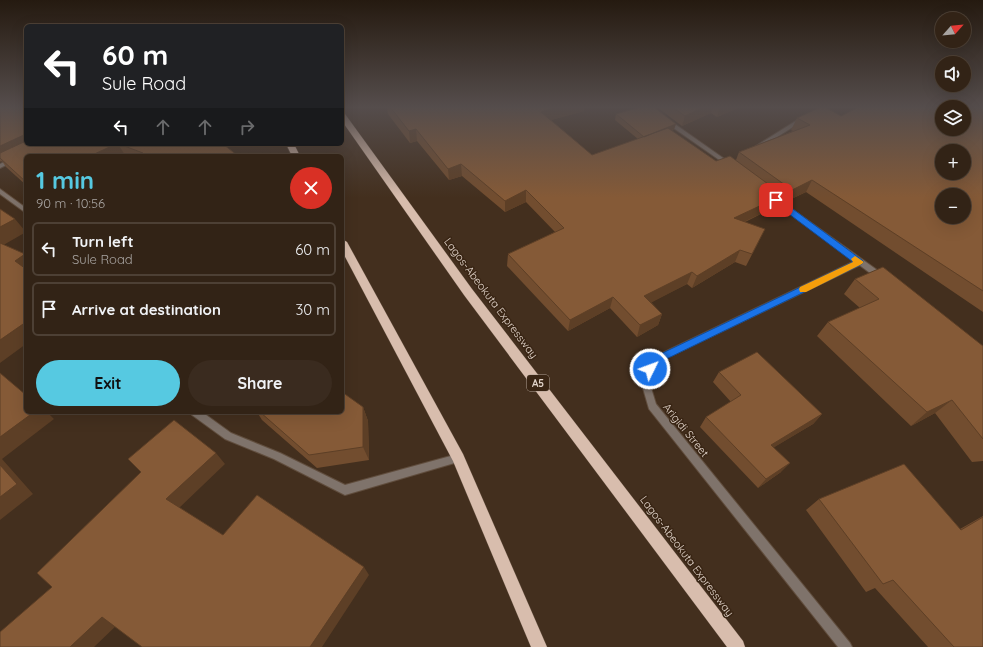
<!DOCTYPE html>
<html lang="en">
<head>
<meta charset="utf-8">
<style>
  :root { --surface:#322316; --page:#3a2b1f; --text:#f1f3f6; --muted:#a8a4a1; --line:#4d4035; --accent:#56c9e1 }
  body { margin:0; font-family:Quicksand,sans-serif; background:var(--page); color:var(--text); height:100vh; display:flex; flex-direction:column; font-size:15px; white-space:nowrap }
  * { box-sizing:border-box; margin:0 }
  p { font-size:13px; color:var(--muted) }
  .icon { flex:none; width:22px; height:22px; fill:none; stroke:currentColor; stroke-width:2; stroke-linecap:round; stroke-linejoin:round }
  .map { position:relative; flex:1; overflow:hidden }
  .panel { position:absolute; left:24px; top:154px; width:320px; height:260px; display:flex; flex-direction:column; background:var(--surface); border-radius:6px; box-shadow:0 4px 16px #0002,0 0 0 1px var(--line) }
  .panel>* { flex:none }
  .top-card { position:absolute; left:24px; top:24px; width:320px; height:122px; border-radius:6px; box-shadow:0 4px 16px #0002,0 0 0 1px var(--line); background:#202124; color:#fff; overflow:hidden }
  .needle { width:26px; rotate:63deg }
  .fabs { position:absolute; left:935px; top:12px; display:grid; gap:8px }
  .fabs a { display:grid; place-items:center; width:36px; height:36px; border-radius:50%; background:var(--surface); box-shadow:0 4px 16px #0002,0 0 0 1px var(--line); font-size:20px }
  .pin { position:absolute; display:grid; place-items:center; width:34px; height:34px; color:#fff; margin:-17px; border-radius:8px; box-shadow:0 2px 6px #0006 }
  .me { position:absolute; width:44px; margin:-22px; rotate:48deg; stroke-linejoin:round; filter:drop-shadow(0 0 3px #0008) }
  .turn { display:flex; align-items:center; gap:14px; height:84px; padding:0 12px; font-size:18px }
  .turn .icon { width:52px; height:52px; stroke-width:2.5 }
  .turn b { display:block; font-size:28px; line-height:34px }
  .lanes { display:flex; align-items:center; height:38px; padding:0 12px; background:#0003; justify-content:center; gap:20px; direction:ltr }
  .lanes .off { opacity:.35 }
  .round { display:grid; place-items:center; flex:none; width:42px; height:42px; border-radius:21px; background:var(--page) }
  .headline { display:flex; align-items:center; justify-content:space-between; height:68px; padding:0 12px }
  h1 { font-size:24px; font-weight:700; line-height:30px; color:var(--accent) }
  .primary-button { display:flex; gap:8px; margin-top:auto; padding:8px 12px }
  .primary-button a { flex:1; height:46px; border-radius:24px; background:var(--accent); color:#111; font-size:16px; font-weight:700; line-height:46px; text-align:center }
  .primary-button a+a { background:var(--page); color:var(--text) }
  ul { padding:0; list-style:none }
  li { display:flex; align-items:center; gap:12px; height:54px; margin:0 8px 6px; padding:0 4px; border:2px solid var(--line); border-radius:6px }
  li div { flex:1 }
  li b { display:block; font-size:15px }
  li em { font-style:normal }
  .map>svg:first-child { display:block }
</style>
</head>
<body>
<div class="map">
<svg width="983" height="647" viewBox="0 0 983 647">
  <rect width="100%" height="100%" fill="#432f1e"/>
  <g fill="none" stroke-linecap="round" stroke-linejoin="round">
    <g stroke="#604d3d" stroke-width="2">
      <path id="minor" d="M802,117L805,119L804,120L758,149H754L753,148Z
        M14,157L16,158V160L0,168V164Z
        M0,189L26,208V213L0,194Z
        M859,259L862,260L863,262L862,264L658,362L648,378L656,404L850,643L852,647H838L649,409L640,378L652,358Z
        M190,412H202L231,433L280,453L345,485L458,454L461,455L463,458L461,461L458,462L345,495L274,459L225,439L192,415Z"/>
    </g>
    <g stroke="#604d3d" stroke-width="2">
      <path id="tertiary" d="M665,120H669L733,165L732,166H728L665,122Z
        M771,194L884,275L885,277L884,279H878L769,197L768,196Z"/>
    </g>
    <g stroke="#604d3d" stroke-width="1">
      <path id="trunk" d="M342,114H345L472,289L743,641L745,647H727L464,295L342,121Z
        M286,144H294L300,156H292Z
        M342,239L347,242L463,454L547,647H531L453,461L342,251Z"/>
    </g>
    <use href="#minor" fill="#7f736b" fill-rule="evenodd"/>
    <use href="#tertiary" fill="#7f736b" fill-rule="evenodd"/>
    <use href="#trunk" fill="#d8bdad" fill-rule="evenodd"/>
  </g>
  <path fill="#724d2f" d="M0,107L26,144H223L238,156H127L125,155L123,156H26V185L6,167L2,161L1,162L0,161Z
    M387,107H584V111L551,120L592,155L638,139L615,120L616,114L676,124L674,129L672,131L716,161L736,160L739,152L793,131L791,130L797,118L841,116L983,107V312L806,192L785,202L781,199L777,206L745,222L759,241L746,266L735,262L692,288L687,284L651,302L662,314L658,325L637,337L610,308L568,331L507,266L508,254L555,232L526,202L505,212L462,176L449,180L417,141L410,143L388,114Z
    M657,107H740L717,117L711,113L682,126Z
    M855,279L983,346V461L972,462L935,413L911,426L817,336L828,322L860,308L844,294Z
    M719,372L822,414L813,424L774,447L781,472L758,488L700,427L706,417L731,402L713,382Z
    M363,407L368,421L369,460L317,468L262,420L257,412H342Z
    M819,499L960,529L983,516V647H928L875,588L866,592L806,510Z"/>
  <path fill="#5d3f26" d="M556,107H584V111L540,123L541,112Z
    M704,107H713L711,113L682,126L685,116Z
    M720,107H740L717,117Z
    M676,124L674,129L644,143L645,137Z
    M416,129L417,141L410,143L409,131Z
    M26,134V144L0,158V146Z
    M116,144H118L125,155L123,156H90Z
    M461,164L462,176L449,180L448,169Z
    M812,180L806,192L785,202L792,190Z
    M526,190V202L505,212V201Z
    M783,195L777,206L729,229L734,218Z
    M15,219L26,232L0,247V227Z
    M740,250L735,262L692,288L697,276Z
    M25,254L26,256V273L15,261Z
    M692,272L687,284L641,308L644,296Z
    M613,297L610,308L568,331L570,320Z
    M662,314L658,325L637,337L640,325Z
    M26,322V344L0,363V340Z
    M952,400L935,413L911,426L927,412Z
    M363,407L368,421L369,460L363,447Z
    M34,412H47L54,419L2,459L33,494L0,520V437Z
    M822,414L813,424L763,454L771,445Z
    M216,453L225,464L178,509L166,499Z
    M790,463L781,472L758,488L766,479Z
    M364,567L369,575L322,647H310Z
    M102,617L118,624L94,647H70Z"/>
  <path fill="#855a37" stroke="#5d3f26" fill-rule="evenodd" d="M0,107H26V134L0,146Z
    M390,107H556L541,112L592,155L668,128L716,161L730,156L783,195L734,218L765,229L752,254L740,250L697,276L692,272L644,296L662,314L640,325L613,297L570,320L508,254L564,228L526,190L505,201L461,164L448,169L416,129L409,131Z
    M640,107H654L676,124L656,132L644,137L616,114Z
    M672,107H704L685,116Z
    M821,107H825L841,116L859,107H942V129H964V107H983V291L812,180L792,190L739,152L810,125L797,118ZM942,151H964V173H942ZM942,195H964V217H942Z
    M26,141V144H116L90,156H26V182L0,158V153Z
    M119,144H223L238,156H146L143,153Z
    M0,209L15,219L0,227Z
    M0,243L25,254L15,261L26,269V322L0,340Z
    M883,267L983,346V439L952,400L927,412L828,322L879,299L855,279Z
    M757,352L822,414L771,445L790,463L766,479L706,417L741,395L719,372Z
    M0,373L26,395V412H34L0,437Z
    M342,392L363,407V447L309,455L260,412H342Z
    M174,420L216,453L166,499L223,535L257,495L364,567L310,647H142L102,617L70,647H0V632L52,587L37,573L141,472L128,459Z
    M904,464L961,530L983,517V647H954L893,580L883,584L819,499Z
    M0,465L17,484L0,497Z"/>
  <linearGradient id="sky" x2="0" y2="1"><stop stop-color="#251a10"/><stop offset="0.54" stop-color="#554d4c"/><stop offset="1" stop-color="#554d4c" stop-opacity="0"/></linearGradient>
  <rect width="983" height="198" fill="url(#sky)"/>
  <path fill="#1a73e8" stroke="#114b97" d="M773,198H778L862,260L864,262L862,264L658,363L653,372H646L645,369L652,358L853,262L773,202Z"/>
  <path fill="#f59e0b" d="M855,256L864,262L862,264L806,292H800L799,289L800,287L853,262L851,259Z"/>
  <g text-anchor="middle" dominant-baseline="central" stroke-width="3" stroke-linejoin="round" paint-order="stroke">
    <rect fill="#392514" stroke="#b0a195" stroke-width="1" x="527" y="375" width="22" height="16" rx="3"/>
    <g font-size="10" font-weight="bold" fill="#e3d6cc">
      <text x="538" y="383">A5</text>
    </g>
    <g font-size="11" fill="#e3d6cc" stroke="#392514">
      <text transform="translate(491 298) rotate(53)">Lagos-Abeokuta Expressway</text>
      <text transform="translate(686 430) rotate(51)">Arigidi Street</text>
      <text transform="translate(687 556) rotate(53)">Lagos-Abeokuta Expressway</text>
    </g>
  </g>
</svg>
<div class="fabs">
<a><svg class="needle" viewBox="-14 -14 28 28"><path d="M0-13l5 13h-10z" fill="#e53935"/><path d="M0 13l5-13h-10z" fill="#a8a4a1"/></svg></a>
<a><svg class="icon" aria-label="sound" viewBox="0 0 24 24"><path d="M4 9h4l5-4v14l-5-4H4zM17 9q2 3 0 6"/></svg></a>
<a><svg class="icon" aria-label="layers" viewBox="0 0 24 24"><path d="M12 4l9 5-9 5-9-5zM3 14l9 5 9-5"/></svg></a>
<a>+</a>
<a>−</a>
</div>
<div class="pin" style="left:776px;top:200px;background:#d93025"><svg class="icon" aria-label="arrive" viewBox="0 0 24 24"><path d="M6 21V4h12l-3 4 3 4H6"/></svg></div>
<svg class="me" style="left:650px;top:369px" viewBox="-20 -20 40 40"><circle r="17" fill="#1a73e8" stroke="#fff" stroke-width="3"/><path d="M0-11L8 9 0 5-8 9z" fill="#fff"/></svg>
<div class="top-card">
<div class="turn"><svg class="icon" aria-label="left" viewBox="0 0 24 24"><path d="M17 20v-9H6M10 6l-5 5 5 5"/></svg><div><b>60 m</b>Sule Road</div></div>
<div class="lanes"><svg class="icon" aria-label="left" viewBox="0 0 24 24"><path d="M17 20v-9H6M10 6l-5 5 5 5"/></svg><svg class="icon off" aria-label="ahead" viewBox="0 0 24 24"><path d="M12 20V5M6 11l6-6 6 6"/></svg><svg class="icon off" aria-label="ahead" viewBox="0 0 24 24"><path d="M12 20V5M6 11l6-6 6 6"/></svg><svg class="icon off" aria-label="right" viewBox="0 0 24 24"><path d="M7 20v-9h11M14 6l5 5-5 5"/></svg></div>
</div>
<section class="panel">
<div class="headline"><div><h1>1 min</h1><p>90 m · 10:56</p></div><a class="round" style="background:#d93025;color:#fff"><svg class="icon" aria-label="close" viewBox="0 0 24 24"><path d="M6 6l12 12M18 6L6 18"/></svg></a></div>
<ul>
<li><svg class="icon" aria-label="left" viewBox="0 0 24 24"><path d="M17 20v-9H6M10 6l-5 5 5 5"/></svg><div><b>Turn left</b><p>Sule Road</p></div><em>60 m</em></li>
<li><svg class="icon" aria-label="arrive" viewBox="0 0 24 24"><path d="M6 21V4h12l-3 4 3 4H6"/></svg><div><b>Arrive at destination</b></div><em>30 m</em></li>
</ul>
<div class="primary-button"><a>Exit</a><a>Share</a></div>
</section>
</div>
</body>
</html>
